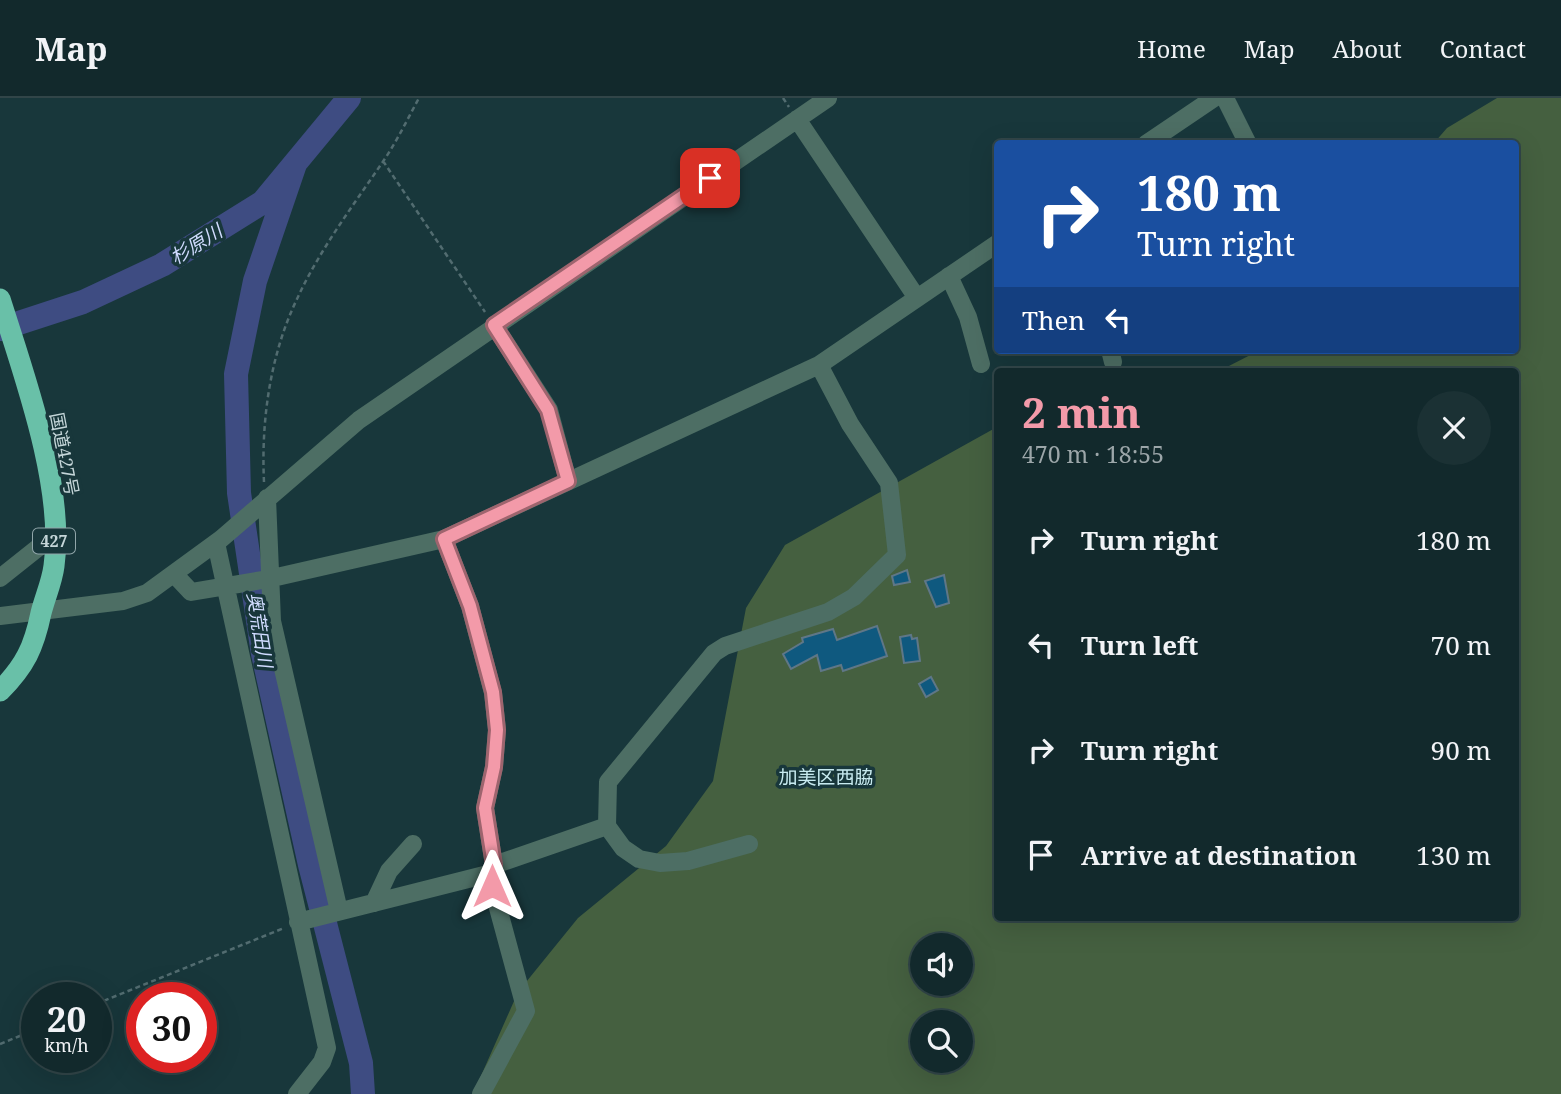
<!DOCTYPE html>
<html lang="en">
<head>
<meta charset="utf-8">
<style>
  :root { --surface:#12292c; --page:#1b3134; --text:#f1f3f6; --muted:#9ca6a9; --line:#314548; --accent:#f39aa9 }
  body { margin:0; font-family:"Noto Serif","Noto Sans JP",serif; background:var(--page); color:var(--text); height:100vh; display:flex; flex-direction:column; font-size:26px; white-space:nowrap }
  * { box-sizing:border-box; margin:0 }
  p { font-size:23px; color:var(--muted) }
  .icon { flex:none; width:38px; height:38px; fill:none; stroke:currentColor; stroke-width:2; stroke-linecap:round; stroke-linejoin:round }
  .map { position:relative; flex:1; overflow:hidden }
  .side { position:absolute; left:994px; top:270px; width:525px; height:553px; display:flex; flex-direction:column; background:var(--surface); border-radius:7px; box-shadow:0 7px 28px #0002,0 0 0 2px var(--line) }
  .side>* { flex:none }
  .hud { position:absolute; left:994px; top:42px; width:525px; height:214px; border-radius:7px; box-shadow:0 7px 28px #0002,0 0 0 2px var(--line); background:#1a4fa0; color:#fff; overflow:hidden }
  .controls { position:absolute; left:910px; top:835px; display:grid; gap:14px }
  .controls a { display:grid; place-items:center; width:63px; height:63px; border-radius:50%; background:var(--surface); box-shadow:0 7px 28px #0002,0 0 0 2px var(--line); font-size:35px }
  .speed { position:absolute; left:21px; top:884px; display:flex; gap:14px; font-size:35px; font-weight:700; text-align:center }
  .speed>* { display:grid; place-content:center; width:91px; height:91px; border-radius:50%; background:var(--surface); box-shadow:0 7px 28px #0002,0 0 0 2px var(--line); line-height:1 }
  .speed small { font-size:18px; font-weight:400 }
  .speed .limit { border:10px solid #d22; background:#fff; color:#111 }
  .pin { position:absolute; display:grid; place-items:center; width:60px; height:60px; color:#fff; margin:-30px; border-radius:14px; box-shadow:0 4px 10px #0006 }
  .me { position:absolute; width:77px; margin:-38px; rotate:0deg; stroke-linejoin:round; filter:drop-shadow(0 0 5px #0008) }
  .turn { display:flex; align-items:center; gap:24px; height:147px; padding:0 28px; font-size:32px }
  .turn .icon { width:91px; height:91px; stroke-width:2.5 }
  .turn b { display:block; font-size:49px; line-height:60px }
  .then { display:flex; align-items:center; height:66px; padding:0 28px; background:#0003; gap:14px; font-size:26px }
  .round { display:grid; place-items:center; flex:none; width:74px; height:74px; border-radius:37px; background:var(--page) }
  .head { display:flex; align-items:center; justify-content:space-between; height:119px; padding:0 28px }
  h1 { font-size:42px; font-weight:700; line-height:52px; color:var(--accent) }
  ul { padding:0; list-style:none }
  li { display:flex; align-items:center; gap:21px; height:105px; padding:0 28px }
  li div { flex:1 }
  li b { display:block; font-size:26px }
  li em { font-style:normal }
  header { display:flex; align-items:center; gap:42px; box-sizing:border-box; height:98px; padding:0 35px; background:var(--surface); border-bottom:2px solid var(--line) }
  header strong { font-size:33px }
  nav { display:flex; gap:38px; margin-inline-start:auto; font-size:24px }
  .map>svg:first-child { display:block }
</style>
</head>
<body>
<header>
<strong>Map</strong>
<nav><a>Home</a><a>Map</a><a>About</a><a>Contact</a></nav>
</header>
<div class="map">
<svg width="1561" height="996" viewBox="0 0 1561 996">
  <rect width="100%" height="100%" fill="#18373b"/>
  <path fill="#456040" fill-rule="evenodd" d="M1497,0H1561V996H473L518,894L578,820L666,748L713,683L746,510L785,447L997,329L998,819H1516V273H1200L1225,270L1260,252H1516V46L1434,45L1447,30ZM922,847H961V886H922ZM922,924H961V962H922Z"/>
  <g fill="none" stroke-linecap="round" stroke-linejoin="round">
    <path stroke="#3e4c82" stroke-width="24" d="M295,66L255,183L236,276L239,395L263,556L310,767L361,965L363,996
      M0,231L83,204L162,167L263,104L349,0"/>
  </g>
  <path fill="#0f597f" stroke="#5f7787" stroke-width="2" d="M907,472L910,484L894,487L892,478Z
    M944,477L949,505L936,509L925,483Z
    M877,528L887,558L843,573L841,567L821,573L817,557L791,571L783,556L803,544L802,540L833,531L837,542Z
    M911,537L912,541L917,540L920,563L904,565L900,539Z
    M931,579L938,592L926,599L919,586Z"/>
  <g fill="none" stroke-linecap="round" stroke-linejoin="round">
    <path stroke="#526c70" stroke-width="2.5" stroke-dasharray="5 3.5" stroke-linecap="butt" d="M783,0L789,9
      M383,63L485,214
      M264,384C261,323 270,257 297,201C319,153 352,109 382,65C396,45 407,22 419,0
      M96,906L284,830
      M0,946L37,931"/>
    <path stroke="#4d6e64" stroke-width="18" d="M1225,0L1248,46
      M797,21L917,200
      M1146,46L1214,0
      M949,178L968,219L981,266
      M494,227L549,312L568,383
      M1110,252L1113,264
      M267,400L272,523L339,813
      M444,441L470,508L493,595L497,632L494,669L485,710L494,767L492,788L526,913L481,996
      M216,445L327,950L322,964L297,996
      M175,477L191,494L268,481L444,441L819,267L998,145
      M0,480L54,437
      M0,518L123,503L147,495L221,441L359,322L828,0
      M749,746L688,763L660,765L639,761L623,750L607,728L608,684L714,555L725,548L828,514L854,499L897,457L889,385L850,326L819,267
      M494,767L607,728
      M374,805L389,773L413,746
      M298,824L492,775"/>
    <path stroke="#69c0a8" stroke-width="21" d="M0,201C24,277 65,389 54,468C52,484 45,499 41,515C34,549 25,568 0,593"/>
  </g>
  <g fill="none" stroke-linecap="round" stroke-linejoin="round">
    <g stroke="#9e646e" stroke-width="18">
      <path id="route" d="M492,788L494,767L485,710L494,669L497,632L493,594L470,508L444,441L568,383L548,312L494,227L710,80"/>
    </g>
    <use href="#route" stroke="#f39aa9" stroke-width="12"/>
  </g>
  <g text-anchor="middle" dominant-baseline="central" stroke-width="7" stroke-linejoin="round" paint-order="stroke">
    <rect fill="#18373b" stroke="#91a6aa" stroke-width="2" x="33" y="430.5" width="42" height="25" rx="5"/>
    <g font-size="16" font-weight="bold" fill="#c5d6d9">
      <text x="54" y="443">427</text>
    </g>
    <g font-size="18" fill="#c5d6d9" stroke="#18373b">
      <text transform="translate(65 356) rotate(79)">国道427号</text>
    </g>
    <g font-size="19" font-style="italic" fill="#d1dcff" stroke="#18373b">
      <text transform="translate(196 146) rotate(-32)">杉原川</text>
      <text transform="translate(260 532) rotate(81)">奥荒田川</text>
    </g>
    <g font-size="19" fill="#c8ebf0" stroke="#18373b">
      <text x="826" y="679">加美区西脇</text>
    </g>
  </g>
</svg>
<div class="controls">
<a><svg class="icon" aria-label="sound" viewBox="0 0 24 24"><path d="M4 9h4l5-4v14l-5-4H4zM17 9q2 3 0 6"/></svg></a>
<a><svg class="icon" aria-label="search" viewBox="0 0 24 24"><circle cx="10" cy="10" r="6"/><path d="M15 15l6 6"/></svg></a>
</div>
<div class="speed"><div>20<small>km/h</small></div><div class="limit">30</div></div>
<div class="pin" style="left:710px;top:80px;background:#d93025"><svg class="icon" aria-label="arrive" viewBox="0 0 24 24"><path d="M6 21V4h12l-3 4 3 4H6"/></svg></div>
<svg class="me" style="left:492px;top:788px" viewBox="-20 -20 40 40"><path d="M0-17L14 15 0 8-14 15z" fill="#f39aa9" stroke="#fff" stroke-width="4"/></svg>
<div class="hud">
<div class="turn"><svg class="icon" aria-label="right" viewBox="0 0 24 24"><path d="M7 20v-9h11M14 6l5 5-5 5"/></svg><div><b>180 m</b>Turn right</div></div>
<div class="then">Then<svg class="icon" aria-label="left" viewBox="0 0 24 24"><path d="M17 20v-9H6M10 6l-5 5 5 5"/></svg></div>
</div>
<section class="side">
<div class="head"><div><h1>2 min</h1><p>470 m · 18:55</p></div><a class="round"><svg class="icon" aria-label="close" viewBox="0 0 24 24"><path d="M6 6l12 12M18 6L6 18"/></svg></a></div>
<ul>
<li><svg class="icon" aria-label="right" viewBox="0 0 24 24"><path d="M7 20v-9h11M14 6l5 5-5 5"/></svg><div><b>Turn right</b></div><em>180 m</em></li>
<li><svg class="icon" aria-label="left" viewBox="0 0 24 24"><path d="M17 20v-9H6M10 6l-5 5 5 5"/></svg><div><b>Turn left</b></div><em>70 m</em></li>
<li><svg class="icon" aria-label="right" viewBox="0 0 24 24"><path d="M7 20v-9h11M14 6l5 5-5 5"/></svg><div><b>Turn right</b></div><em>90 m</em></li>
<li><svg class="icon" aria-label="arrive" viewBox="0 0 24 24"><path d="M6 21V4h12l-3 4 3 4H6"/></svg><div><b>Arrive at destination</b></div><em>130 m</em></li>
</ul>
</section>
</div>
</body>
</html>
